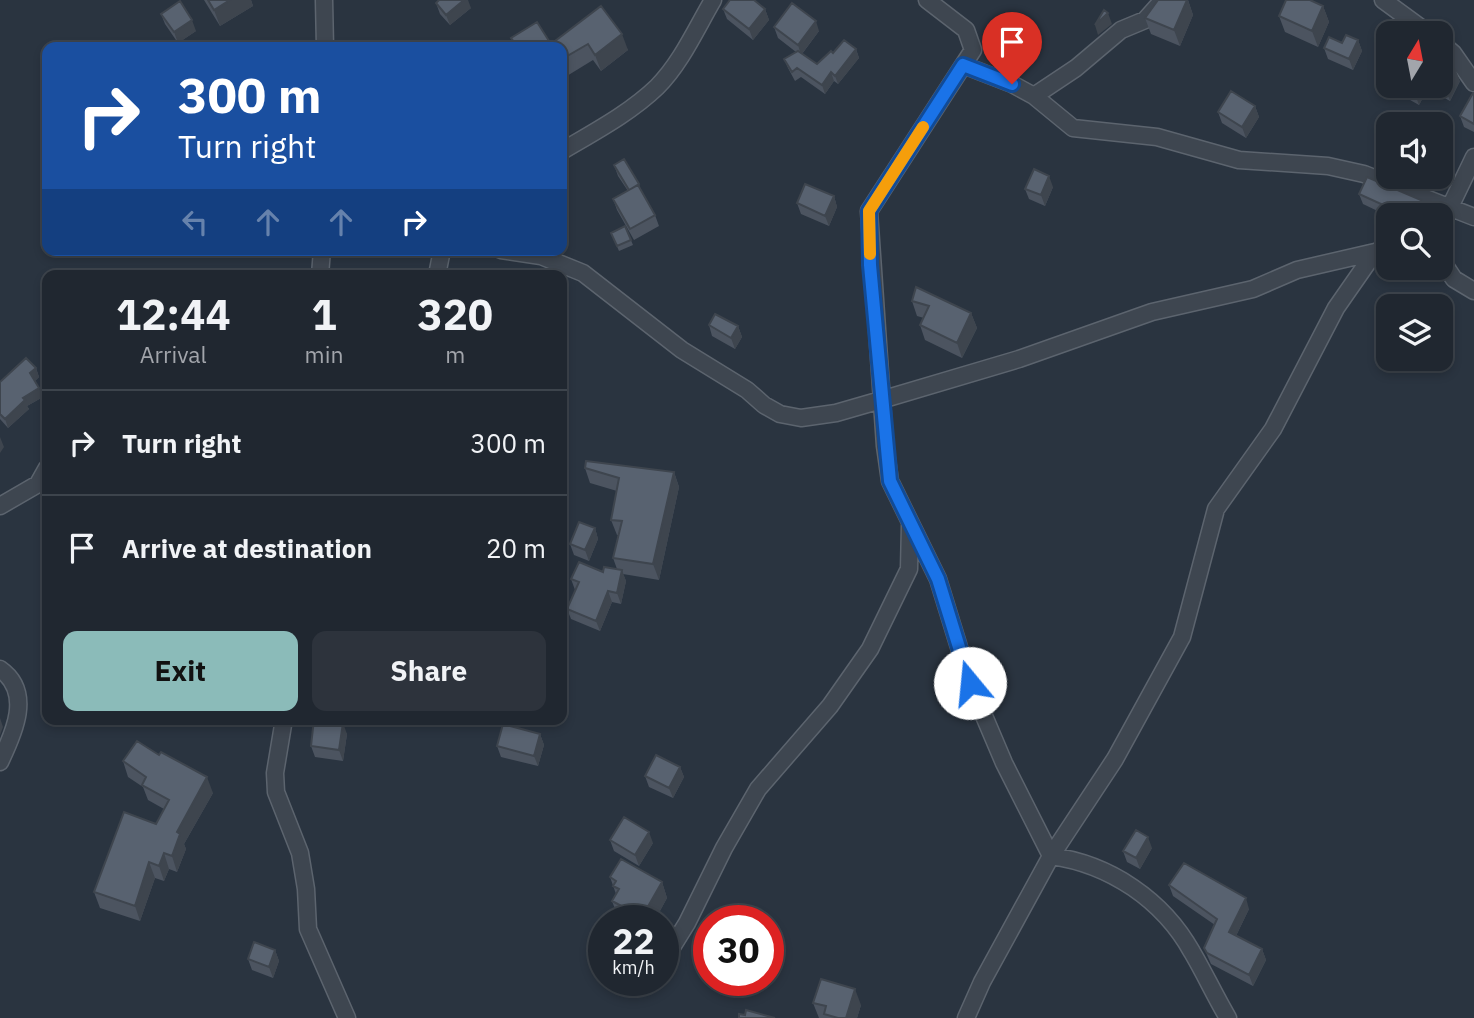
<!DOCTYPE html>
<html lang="en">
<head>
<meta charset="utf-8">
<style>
  :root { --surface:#202730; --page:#2d333c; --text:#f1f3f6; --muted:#a2a5ab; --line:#3d444c; --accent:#8bbbb9 }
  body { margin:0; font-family:"IBM Plex Sans",sans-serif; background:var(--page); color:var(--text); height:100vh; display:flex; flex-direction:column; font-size:26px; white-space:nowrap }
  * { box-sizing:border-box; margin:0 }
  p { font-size:23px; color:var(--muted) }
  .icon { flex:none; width:38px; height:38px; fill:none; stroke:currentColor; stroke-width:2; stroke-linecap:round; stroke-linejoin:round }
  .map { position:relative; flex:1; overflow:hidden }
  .drawer { position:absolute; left:42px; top:270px; width:525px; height:455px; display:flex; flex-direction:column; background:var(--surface); border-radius:14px; box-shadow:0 4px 10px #0003,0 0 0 2px var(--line) }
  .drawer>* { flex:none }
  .top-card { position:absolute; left:42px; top:42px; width:525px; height:214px; border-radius:14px; box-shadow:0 4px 10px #0003,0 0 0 2px var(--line); background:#1a4fa0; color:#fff; overflow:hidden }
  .needle { width:46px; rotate:10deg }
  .controls { position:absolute; left:1376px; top:21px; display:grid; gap:14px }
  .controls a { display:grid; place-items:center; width:77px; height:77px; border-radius:14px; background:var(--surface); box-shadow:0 4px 10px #0003,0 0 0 2px var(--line); font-size:35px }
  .speed { position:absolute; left:588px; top:905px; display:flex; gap:14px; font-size:35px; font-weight:700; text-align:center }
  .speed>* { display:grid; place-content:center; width:91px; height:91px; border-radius:50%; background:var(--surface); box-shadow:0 4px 10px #0003,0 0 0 2px var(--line); line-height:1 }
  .speed small { font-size:18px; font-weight:400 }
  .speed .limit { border:10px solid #d22; background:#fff; color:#111 }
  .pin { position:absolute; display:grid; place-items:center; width:60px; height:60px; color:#fff; margin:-72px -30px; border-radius:50% 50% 50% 0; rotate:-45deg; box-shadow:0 0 7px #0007 }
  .pin .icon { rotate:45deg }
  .me { position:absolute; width:77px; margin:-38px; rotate:343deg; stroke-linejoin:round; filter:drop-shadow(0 0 5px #0008) }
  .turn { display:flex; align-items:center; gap:24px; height:147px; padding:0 21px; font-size:32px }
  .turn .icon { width:91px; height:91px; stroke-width:2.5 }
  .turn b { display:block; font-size:49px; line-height:60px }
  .lanes { display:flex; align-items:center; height:66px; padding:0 21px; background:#0003; justify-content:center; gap:35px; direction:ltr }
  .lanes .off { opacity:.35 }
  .eta { display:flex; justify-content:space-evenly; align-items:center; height:119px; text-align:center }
  .eta b { font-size:42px; font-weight:700; line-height:49px }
  .button { display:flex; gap:14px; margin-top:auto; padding:14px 21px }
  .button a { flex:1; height:80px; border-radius:14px; background:var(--accent); color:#111; font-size:28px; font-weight:700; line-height:80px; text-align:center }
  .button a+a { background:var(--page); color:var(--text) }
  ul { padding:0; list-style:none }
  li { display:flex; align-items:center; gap:21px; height:105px; padding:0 21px; border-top:2px solid var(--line) }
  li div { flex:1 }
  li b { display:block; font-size:26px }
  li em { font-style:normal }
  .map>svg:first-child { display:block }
</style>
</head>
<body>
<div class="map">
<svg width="1474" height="1018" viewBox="0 0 1474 1018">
  <rect width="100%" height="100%" fill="#2a3440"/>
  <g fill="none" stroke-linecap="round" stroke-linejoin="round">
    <g stroke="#5c646e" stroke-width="19">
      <path id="minor" d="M324,0L325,47
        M927,0L966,30L973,50L869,211L885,446L890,481L938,579L970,683L1004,763L1051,856L982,982L966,1018
        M1383,0L1428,33
        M1440,42L1453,53L1474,83
        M963,65L1012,84L1034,96L1073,128L1157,137L1239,160L1328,166L1364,174L1474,217
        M1034,96L1076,68L1121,30L1145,20L1163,0
        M562,151C594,132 630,113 657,87C681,63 696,29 713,0
        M1440,228L1474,157
        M501,250L541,256L583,273L682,350L747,390L764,405L780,414L801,418L836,413L881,400L1019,359L1152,312L1253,289L1297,270L1375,252
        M1440,258L1454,279L1474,291
        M320,275L322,250
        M437,275L442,250
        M0,506L38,484L47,468
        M0,669C33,692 14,733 0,762
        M284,719L275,773L276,792L300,853L306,889L308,929L347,1018
        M669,952L687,923L724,848L758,789L830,706L870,649L909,569L910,525
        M1228,1018C1215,996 1205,974 1192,952C1163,900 1110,864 1051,856L1115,759L1182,637L1216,509L1273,429L1336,308L1375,252L1388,250"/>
    </g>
    <use href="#minor" stroke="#3e4650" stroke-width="16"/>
  </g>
  <path fill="#4c5460" d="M204,0H251L253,6L220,26Z
    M1158,0H1188L1193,15L1180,46L1151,34L1145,18Z
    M436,3L471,8L450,25L440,14Z
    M601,6L628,50L601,71L593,60L562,79V47H515L511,38L551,44Z
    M1323,6L1329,22L1318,47L1285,32L1279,16Z
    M723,9H765L769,20L753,40L727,19Z
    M161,14L196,31L178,43L165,24Z
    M774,27L819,31L802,54L817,64L833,53L856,49L859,58L838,84L834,81L825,94L801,77L795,81L788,68L784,59L796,52L778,38Z
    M1358,40L1362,51L1353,70L1328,59L1324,48L1342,43Z
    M1460,81L1450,101L1430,90L1428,86H1440Z
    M1392,86H1425L1427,90L1419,105L1394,91Z
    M1474,93V132L1464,127L1460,116Z
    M1255,106L1259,117L1246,138L1222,123L1218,112Z
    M614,165L639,184L641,191L655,215L659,226L634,240L617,210L613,199L628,191L618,176Z
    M1053,187L1045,206L1029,199L1025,189Z
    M1359,194L1425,210L1422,215L1388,216L1363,204Z
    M834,196L837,207L829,226L801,214L797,203Z
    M625,226L633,245L619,251L611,233Z
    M912,301L971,313L977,328L962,358L925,340L920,325L924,318L917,316Z
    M709,325L738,326L742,337L735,349L712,336Z
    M36,368L39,377L35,381L43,397L27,406L29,409L8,428L0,419V382Z
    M585,468L674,472L679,487L659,580L623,574L626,581L621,604L612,602L600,631L571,619L567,609L575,590L571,579L617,569L613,558L618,535H617L611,520L617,491L590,483Z
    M595,528L598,539L589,561L574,555L570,544Z
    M546,719H561L560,723Z
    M339,723L347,734L343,761L315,757L311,746Z
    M540,734L544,745L538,766L501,757L497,746Z
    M123,761L213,793L184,844L186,849L177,872L169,869L164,881L155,878L140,921L100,908L94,892L156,824L164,809L148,800L143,787L128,777Z
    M680,767L684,777L673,798L649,787L645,776Z
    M610,840L653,843L639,866L614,851Z
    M1152,848L1140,869L1127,862L1123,851Z
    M610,877L662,882L667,898L655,920H625L618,917L612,901L616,894Z
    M1169,885L1249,909L1236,936L1262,949L1266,960L1253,986L1211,964L1204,948L1215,925L1173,896Z
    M275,950L279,961L273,978L252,970L248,959Z
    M813,1003L861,1005L857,1018H819Z"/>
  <path fill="#3e454e" d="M230,0H251L253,6L220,26L214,10Z
    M464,0H468L471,8L450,25L446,15Z
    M1187,0H1188L1193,15L1180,46L1174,30Z
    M1323,6L1329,22L1318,47L1312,31Z
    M765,9L769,20L753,40L749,29Z
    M1108,13L1112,24L1098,35L1095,25Z
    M192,20L196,31L178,43L174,32Z
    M816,21L819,31L801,55L798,45Z
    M622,34L628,50L601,71L595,55Z
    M1358,40L1362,51L1353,70L1349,59Z
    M856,49L859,58L838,84L835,76Z
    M1456,71L1460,81L1450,101L1446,90Z
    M831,72L834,81L825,94L822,85Z
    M1419,86H1425L1427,90L1419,105L1415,94Z
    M1255,106L1259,117L1246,138L1242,127Z
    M1049,176L1053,187L1045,206L1041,195Z
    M834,196L837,207L829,226L825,216Z
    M1421,200L1425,210L1422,215H1412Z
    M971,313L977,328L962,358L957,343Z
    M738,326L742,337L735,349L731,338Z
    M36,368L39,377L34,382L30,373Z
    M39,388L43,397L27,406L29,409L8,428L5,419L23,398Z
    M0,437L4,447L0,453Z
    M674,472L679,487L659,580L653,564Z
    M595,528L598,539L589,561L585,550Z
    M622,570L626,581L621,604L617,593Z
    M608,591L612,602L600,631L596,621Z
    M562,699L564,705L562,716Z
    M0,718L3,727L0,735Z
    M343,723L347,734L343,761L339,750Z
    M540,734L544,745L538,766L534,756Z
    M680,767L684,777L673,798L669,788Z
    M207,777L213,793L184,844L186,849L177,872L172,856L177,832Z
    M649,832L653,843L639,866L635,855Z
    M1148,837L1152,848L1140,869L1136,858Z
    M164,853L169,869L164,881L159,866Z
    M149,862L155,878L140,921L135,906Z
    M662,882L667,898L655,920H643L642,917Z
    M1246,898L1249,909L1233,942L1229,932Z
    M1262,949L1266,960L1253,986L1249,975Z
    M275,950L279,961L273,978L269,967Z
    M855,989L861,1005L857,1018H846Z"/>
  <path fill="#586270" stroke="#3e454e" stroke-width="2" d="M208,0H230L214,10Z
    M439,0H464L446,15L436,3Z
    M730,0H754L765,9L749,29L723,9Z
    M1158,0H1187L1174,30L1145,18Z
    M1286,0H1310L1323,6L1312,31L1279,16Z
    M180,1L192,20L174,32L161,14Z
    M792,3L816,21L798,45L774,27Z
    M601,6L622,34L595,55L588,44L562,59V47H518L511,38L537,22L551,44Z
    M1104,10L1108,13L1095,25Z
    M1346,35L1358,40L1349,59L1324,48L1329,37L1342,43Z
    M844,40L856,49L835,76L831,72L822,85L797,68L792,72L784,59L798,51L817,64L831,51L833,53Z
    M1440,53L1456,71L1446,90L1438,86H1440Z
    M1399,86H1419L1415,94Z
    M1231,91L1255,106L1242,127L1218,112Z
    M1473,93H1474V124L1460,116Z
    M624,159L639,184L629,190L614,165Z
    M1034,169L1049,176L1041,195L1025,189Z
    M1367,177L1421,200L1412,215H1405L1359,194Z
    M805,184L834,196L825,216L797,203Z
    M638,185L655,215L630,229L613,199Z
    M625,226L631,240L617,246L611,233Z
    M916,287L971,313L957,343L920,325L929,306L912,301Z
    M715,314L738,326L731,338L709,325Z
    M26,358L36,368L30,373L39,388L23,398L25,400L5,419L0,414V382Z
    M586,461L674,472L653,564L613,558L622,521L611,520L619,478L585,468Z
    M579,522L595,528L585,550L570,544Z
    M579,562L603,572L604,567L622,570L617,593L608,591L596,621L567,609L579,582L571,579Z
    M314,719H335V722L343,723L339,750L311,746Z
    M503,724L540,734L534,756L497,746Z
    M137,741L159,755L161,752L207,777L177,832L180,834L172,856L164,853L159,866L149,862L135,906L94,892L124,812L156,824L169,800L142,785L146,777L123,761Z
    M656,755L680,767L669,788L645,776Z
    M624,817L649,832L635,855L610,840Z
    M1136,830L1148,837L1136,858L1123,851Z
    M621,859L662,882L642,917L612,901L619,889L613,886L616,881L610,877Z
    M1184,863L1246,898L1229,932L1262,949L1249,975L1207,953L1204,948L1217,919L1169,885Z
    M254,942L275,950L269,967L248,959Z
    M821,979L855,989L846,1018H838L824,1014L826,1006L813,1003Z
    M746,1010L775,1018H739V1014L745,1015Z"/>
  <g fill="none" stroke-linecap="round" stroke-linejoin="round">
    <g stroke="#114b97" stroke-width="18">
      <path id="route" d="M970,683L938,579L890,481L870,265L869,211L963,65L1012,84"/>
    </g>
    <use href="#route" stroke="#1a73e8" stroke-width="12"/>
    <path stroke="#f59e0b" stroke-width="12" d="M870,254L869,211L923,127"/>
  </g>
</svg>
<div class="controls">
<a><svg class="needle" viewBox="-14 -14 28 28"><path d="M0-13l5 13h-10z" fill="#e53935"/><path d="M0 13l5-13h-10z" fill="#a2a5ab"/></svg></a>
<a><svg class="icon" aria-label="sound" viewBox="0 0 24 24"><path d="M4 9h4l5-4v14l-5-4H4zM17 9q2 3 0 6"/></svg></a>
<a><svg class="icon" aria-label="search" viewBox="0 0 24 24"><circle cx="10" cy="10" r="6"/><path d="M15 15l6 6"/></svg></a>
<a><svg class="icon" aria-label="layers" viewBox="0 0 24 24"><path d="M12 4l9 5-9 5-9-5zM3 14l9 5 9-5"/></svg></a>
</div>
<div class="speed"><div>22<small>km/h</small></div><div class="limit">30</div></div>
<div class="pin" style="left:1012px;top:84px;background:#d93025"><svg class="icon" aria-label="arrive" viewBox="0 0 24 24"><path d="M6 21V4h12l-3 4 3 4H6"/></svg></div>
<svg class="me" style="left:970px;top:683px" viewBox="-20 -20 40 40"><circle r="19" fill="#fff"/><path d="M0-13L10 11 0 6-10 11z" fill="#1a73e8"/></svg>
<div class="top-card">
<div class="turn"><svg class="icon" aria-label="right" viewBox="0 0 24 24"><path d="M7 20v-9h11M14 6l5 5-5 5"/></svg><div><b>300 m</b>Turn right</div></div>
<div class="lanes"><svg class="icon off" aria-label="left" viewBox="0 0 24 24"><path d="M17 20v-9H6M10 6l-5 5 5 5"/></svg><svg class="icon off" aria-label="ahead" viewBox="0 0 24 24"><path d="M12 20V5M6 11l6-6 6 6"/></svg><svg class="icon off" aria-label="ahead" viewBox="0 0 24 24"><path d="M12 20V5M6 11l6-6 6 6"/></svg><svg class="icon" aria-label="right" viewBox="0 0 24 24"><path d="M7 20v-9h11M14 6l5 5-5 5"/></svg></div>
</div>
<section class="drawer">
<div class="eta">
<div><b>12:44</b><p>Arrival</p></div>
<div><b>1</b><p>min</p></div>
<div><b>320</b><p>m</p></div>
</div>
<ul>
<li><svg class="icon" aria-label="right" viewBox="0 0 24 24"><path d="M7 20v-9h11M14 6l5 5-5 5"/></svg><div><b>Turn right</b></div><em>300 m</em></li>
<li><svg class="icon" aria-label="arrive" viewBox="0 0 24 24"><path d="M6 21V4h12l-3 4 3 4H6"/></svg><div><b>Arrive at destination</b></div><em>20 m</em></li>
</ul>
<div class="button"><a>Exit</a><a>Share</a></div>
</section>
</div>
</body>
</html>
